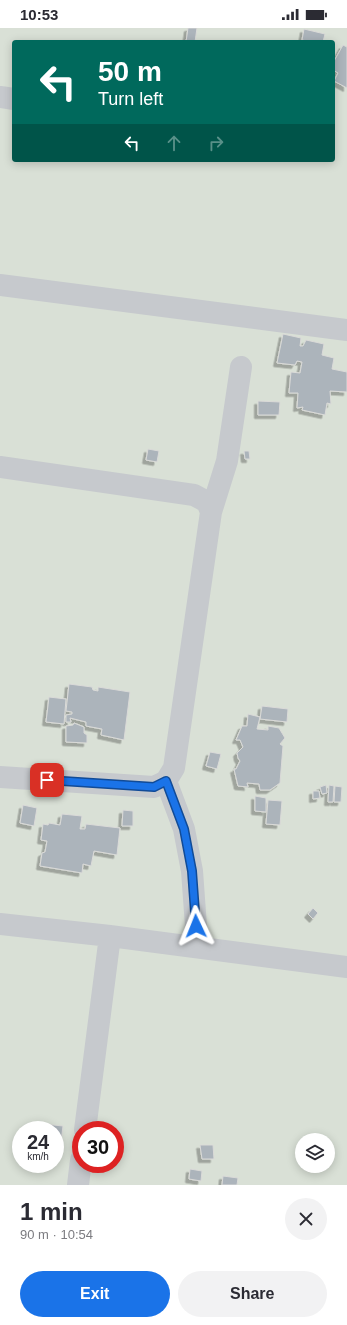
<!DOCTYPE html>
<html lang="en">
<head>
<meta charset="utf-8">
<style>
  :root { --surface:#fff; --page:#f2f2f3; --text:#2b2b33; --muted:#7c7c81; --accent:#1a73e8 }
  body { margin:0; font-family:Arial,sans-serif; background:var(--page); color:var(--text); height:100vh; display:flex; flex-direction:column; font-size:15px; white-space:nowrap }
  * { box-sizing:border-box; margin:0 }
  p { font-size:13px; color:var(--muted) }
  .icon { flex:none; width:22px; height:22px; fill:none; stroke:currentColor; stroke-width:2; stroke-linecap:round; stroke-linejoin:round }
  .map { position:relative; height:1157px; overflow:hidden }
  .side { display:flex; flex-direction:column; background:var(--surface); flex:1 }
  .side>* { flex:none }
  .hud { position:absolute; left:12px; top:12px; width:323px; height:122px; border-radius:4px; box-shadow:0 2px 10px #0003; background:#00695c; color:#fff; overflow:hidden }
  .fabs { position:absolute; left:295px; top:1105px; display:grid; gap:8px }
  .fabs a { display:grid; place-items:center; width:40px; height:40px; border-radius:50%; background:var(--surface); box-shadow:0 2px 10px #0003; font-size:20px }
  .speed { position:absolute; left:12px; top:1093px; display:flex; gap:8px; font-size:20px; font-weight:700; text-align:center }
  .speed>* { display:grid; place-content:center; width:52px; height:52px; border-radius:50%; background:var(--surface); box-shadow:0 2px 10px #0003; line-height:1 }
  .speed small { font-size:10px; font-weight:400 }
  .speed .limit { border:6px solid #d22; background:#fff; color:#111 }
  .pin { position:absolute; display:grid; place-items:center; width:34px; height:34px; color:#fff; margin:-17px; border-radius:8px; box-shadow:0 2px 6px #0006 }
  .me { position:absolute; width:44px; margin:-22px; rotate:358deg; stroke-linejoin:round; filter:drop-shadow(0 0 3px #0008) }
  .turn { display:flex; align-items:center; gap:14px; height:84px; padding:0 20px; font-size:18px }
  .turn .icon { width:52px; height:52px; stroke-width:2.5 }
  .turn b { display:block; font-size:28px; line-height:34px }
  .lanes { display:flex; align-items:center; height:38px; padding:0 20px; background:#0003; justify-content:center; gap:20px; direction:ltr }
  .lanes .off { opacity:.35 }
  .round { display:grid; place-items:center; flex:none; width:42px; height:42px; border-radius:21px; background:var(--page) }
  .headline { display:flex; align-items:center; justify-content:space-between; height:68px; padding:0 20px }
  h1 { font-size:24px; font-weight:800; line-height:30px }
  .primary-button { display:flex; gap:8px; margin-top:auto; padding:8px 20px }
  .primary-button a { flex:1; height:46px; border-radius:24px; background:var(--accent); color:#fff; font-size:16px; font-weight:800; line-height:46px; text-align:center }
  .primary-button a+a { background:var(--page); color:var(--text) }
  .status { display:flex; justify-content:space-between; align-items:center; height:28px; padding:0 20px; background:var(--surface); direction:ltr }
  .status svg { height:11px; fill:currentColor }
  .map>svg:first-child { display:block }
</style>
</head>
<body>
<div class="status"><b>10:53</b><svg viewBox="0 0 49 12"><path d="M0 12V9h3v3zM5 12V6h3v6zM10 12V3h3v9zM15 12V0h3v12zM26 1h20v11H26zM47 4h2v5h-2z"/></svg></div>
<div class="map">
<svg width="347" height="1157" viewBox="0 0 347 1157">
  <defs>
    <filter id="shadow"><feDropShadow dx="-3.5" dy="3.5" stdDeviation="0" flood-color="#0004"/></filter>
  </defs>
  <rect width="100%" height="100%" fill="#f8f8f5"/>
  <path fill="#d9e0d6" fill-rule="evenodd" d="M0,0H347V1157H0ZM14,14H333V132H14ZM21,1102H55V1136H21ZM81,1102H115V1136H81ZM302,1112H328V1138H302Z"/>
  <path fill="#acb4bb" stroke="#dadad8" filter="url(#shadow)" d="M188,0H197L195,14H186Z
    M304,1L325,6L323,14H311L302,12Z
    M343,17L347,19V60L334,53L338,45L333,42V35Z
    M283,306L301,310L300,318H303L306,312L324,316L322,327L334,330L332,341L347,344V364L330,363L331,376L327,375L325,387L302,382L303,379L297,380L298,365H289L291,344L300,345L302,334L297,333L295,337L277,335Z
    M258,373L280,374L279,387H258Z
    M148,421L159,423L157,434L146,432Z
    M244,423H249L250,431H245Z
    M69,656L92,659L93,662L98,663V659L130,664L124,712L101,707L102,701L86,698V694L70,690L71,694H66V687L72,686V684L66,683Z
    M49,669L66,671L64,696L46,694Z
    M262,678L288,681L287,694L260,691Z
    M248,686L260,689L257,701L268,702V698L279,700L285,710L280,716L283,718L280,755L270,762H260L259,756L247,755L248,759L238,758L234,741H236L240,733L238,730L237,725L243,719L240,712H236L242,698H247Z
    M74,695L84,699V705L87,707V715L66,714V698L73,697Z
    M210,724L221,726L217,741L206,738Z
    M326,757L327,765L322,766L320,759Z
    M329,757L334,758L333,774H328Z
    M335,758L342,759L341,774H334Z
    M313,763H319L320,770L313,771Z
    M255,768L266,770V784L255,783Z
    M268,772L282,773L280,797L266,796Z
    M23,777L37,780L34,798L20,795Z
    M123,782L133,783V798H122Z
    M62,786L82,788L80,801H85L86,796L120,800L117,827L94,823L91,838L83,836L82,845L40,838L42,825L45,824L47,813L41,812L43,796L48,797L49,795L60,797Z
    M313,880L318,885L313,891L308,886Z
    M44,1096L63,1098L61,1114L55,1112V1102H44Z
    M200,1117H213L214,1131H202Z
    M190,1141L202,1143L201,1153L189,1151Z
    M223,1148L238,1150L237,1157H222Z"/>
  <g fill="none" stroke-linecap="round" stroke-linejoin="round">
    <path stroke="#c6c9cd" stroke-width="22" d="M0,69L14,71
      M0,257L347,302
      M0,439L194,467L207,474L211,484
      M0,749L154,759L166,753L174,740L211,484L227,433L241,339
      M166,753L184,801L192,843L196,898L193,918
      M0,896L110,908L347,939
      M85,1102L110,908
      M78,1157L81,1132"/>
  </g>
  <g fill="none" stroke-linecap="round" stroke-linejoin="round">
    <g stroke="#114b97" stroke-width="10">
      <path id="route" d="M47,752L154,759L166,753L184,801L192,843L196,898"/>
    </g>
    <use href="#route" stroke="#1a73e8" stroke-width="7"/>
  </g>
</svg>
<div class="fabs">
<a><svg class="icon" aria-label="layers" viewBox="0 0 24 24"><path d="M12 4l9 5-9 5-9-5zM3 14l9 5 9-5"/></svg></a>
</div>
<div class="speed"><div>24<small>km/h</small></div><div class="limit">30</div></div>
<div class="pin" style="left:47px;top:752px;background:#d93025"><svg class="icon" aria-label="arrive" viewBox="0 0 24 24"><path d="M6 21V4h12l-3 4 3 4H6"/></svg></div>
<svg class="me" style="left:196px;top:898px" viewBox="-20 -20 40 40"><path d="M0-17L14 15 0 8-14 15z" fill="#1a73e8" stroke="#fff" stroke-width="4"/></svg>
<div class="hud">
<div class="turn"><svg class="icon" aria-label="left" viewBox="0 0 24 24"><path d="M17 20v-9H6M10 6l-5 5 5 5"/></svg><div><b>50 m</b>Turn left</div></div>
<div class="lanes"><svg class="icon" aria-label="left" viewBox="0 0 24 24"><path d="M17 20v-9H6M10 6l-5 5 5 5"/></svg><svg class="icon off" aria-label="ahead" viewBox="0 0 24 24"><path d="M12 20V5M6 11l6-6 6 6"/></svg><svg class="icon off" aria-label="right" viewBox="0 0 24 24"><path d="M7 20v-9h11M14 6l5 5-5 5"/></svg></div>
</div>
</div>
<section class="side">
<div class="headline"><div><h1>1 min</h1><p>90 m · 10:54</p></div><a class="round"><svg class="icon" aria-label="close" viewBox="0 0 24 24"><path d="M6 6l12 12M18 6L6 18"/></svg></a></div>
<div class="primary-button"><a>Exit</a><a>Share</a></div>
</section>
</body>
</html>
